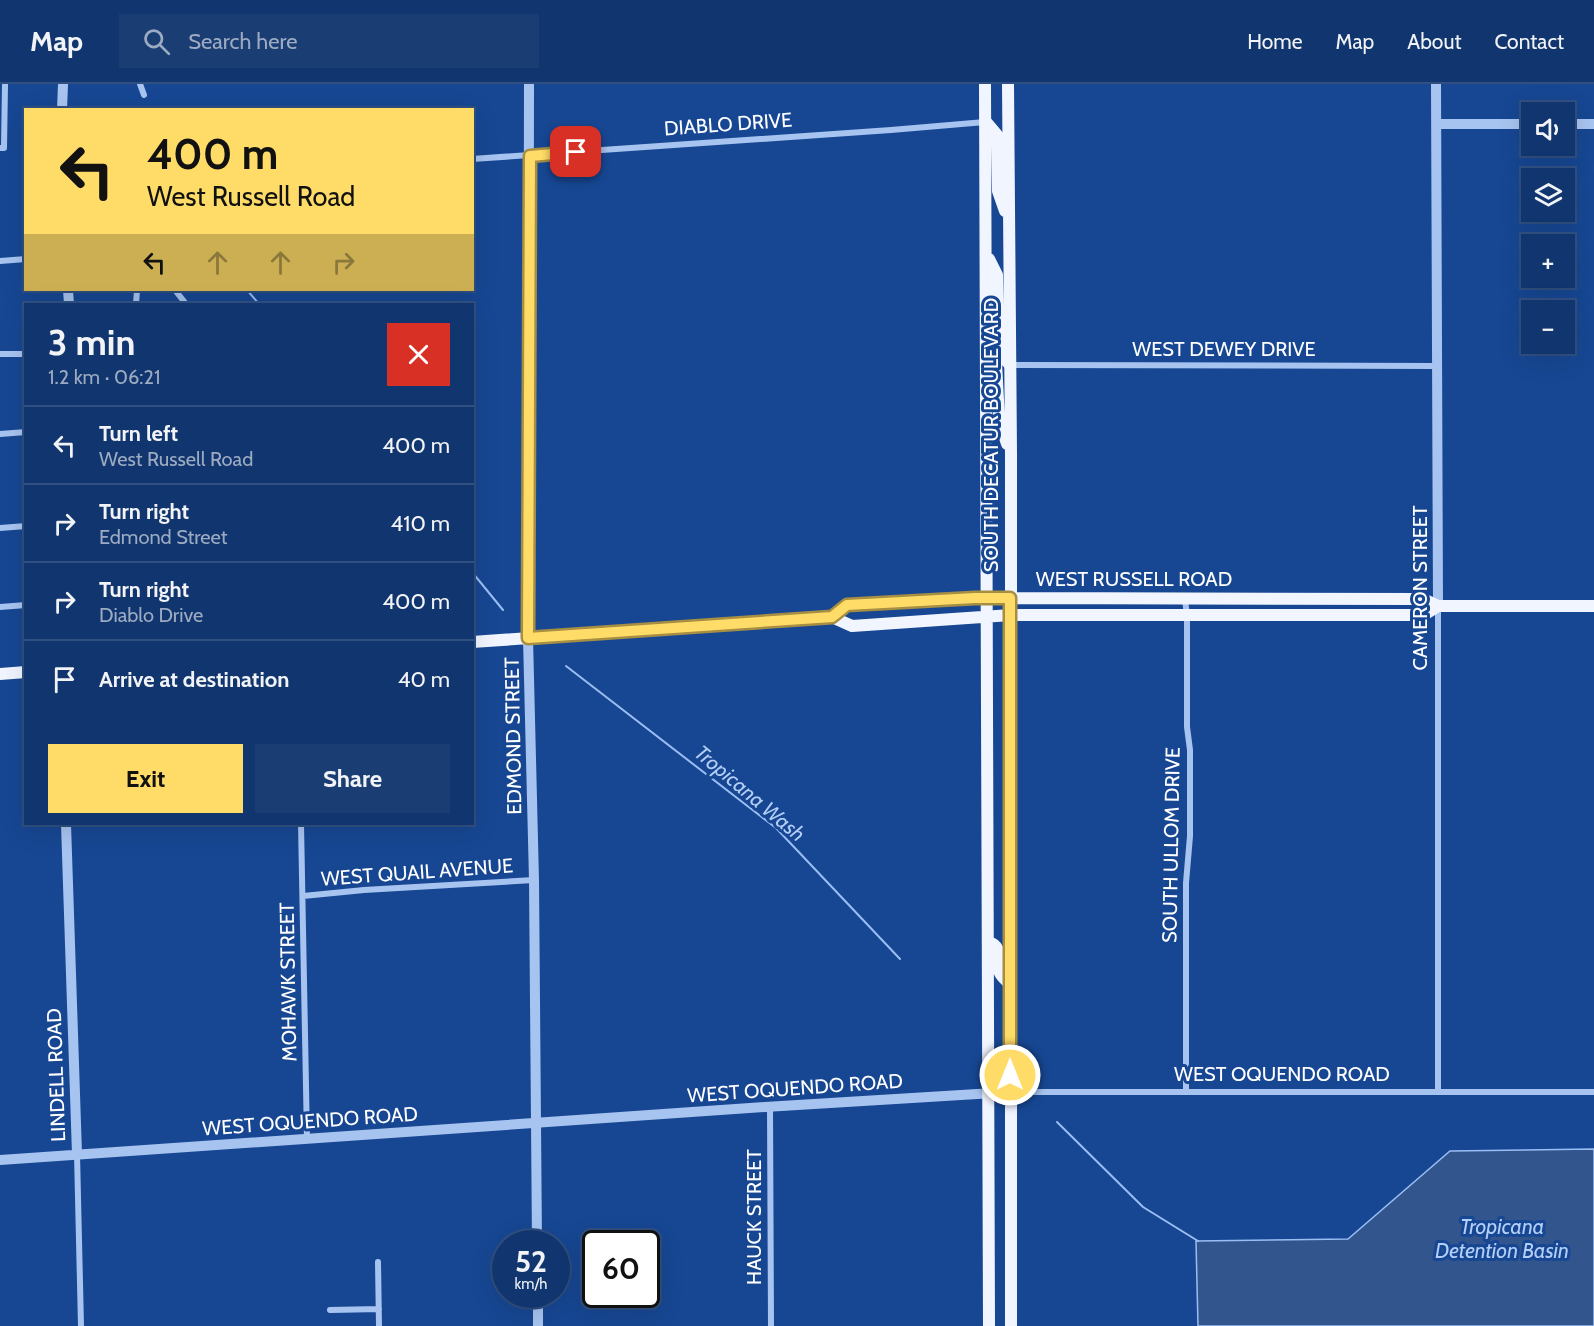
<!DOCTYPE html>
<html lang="en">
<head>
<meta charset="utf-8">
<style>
  :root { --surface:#11356e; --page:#1a3d73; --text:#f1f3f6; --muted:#9cabc2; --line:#305081; --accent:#ffdb67 }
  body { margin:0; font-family:Cabin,sans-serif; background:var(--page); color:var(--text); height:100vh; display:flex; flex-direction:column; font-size:22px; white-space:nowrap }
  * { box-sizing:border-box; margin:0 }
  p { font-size:20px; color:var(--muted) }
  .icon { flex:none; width:33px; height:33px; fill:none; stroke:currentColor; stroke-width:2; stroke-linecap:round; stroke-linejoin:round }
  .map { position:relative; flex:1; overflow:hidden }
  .sheet { position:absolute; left:24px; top:219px; width:450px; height:522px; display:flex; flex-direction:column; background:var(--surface); border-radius:0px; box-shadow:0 6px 24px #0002,0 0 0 2px var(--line) }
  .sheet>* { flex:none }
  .banner { position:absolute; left:24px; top:24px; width:450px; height:183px; border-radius:0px; box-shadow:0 6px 24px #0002,0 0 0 2px var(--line); background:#ffdb67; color:#111; overflow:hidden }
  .tools { position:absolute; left:1521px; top:18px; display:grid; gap:12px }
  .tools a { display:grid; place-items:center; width:54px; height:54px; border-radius:0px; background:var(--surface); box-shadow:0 6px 24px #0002,0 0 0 2px var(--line); font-size:30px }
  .speed { position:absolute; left:492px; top:1146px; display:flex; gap:12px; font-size:30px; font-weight:700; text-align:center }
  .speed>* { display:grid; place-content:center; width:78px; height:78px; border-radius:50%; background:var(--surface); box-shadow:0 6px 24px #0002,0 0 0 2px var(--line); line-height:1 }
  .speed small { font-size:15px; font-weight:400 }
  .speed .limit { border:3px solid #111; border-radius:9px; background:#fff; color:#111 }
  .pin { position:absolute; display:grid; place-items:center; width:51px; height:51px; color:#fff; margin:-26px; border-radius:12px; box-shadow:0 3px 9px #0006 }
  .me { position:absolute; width:66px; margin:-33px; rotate:0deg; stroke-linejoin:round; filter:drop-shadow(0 0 4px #0008) }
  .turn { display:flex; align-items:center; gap:21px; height:126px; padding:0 24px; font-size:27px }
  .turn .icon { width:78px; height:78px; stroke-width:2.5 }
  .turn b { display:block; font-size:42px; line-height:51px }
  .lanes { display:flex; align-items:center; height:57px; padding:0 24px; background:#0003; justify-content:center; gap:30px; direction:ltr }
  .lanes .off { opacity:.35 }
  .round { display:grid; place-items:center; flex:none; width:63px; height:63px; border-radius:0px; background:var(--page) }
  .summary { display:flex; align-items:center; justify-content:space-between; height:102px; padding:0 24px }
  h1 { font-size:36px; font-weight:700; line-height:45px }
  .cta { display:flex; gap:12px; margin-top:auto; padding:12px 24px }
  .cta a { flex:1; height:69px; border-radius:0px; background:var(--accent); color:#111; font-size:24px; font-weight:700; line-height:69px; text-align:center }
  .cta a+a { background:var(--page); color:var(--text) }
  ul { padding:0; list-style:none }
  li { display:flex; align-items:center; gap:18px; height:78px; padding:0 24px; border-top:2px solid var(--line) }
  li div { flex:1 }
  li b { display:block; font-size:22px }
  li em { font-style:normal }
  header { display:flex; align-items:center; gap:36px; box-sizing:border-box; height:84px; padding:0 30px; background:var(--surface); border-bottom:2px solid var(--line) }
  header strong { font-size:28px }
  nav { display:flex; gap:33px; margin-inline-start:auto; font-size:21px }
  .search { width:420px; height:54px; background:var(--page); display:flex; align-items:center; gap:15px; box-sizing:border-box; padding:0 21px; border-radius:0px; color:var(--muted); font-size:22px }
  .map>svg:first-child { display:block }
</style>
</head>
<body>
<header>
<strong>Map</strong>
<div class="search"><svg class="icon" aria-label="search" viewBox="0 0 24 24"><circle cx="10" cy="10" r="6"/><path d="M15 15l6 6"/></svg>Search here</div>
<nav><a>Home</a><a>Map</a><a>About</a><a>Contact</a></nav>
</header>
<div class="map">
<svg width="1594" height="1242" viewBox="0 0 1594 1242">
  <rect width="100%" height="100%" fill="#174793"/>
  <path fill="#33558e" stroke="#9abef3" stroke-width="1.5" d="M1594,1065V1242H1198L1196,1157L1348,1155L1450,1067Z"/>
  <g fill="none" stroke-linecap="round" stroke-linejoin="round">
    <path stroke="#9abef3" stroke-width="2" d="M247,206L259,220
      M472,488L503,526
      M566,582L776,744L900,875
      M1057,1038L1143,1123L1198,1157"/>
    <path stroke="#a7c4f0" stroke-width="6" d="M140,0L144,11
      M0,64H4L5,0
      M472,75L891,46L985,38
      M0,177L26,175
      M175,206L186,220
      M136,220L137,206
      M0,270H26
      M1010,281L1437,282
      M0,350L26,348
      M0,444L26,442
      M1185,515L1187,532V643L1190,666V752L1186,799V1008
      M0,523L26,521
      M1438,523V1008
      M301,740L307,1055
      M303,812L364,806L534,796
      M1010,1008H1594
      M770,1023L771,1242
      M77,1070L81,1242
      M378,1178L379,1242
      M330,1226L379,1225"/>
    <path stroke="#a7c4f0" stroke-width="10" d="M529,0L528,554L534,796L537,1160
      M1436,0L1438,522
      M62,26L63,0
      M1437,40H1532
      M1564,40H1594
      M68,206L69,220
      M66,740L77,1070
      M0,1076L765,1023L1010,1008
      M538,1210V1242"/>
    <path stroke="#f1f5ff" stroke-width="12" d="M985,0L989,1242
      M1008,0L1011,369V1242
      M986,38L997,51L998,107L1005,127
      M989,175L997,191L999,268L1010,281
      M987,267L996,278L999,335L1007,360
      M832,533L847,521L975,514L1423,515L1438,522H1594
      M472,558L832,533L852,542L1011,531H1424L1438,522
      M0,590L26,588
      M988,858C1005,862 995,878 1000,889C1002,893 1007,897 1010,901"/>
  </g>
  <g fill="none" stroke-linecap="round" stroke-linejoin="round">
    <g stroke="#a68e43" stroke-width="15">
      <path id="route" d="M576,68L530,72L528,554L832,533L847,521L975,514H1010V991"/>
    </g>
    <use href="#route" stroke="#ffdb67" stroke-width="10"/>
  </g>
  <g text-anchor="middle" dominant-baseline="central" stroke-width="6" stroke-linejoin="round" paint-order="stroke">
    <g font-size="20" fill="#fff" stroke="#174793">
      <text transform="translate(728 40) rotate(-4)">DIABLO DRIVE</text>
      <text x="1224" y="265">WEST DEWEY DRIVE</text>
      <text transform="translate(991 351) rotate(-90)">SOUTH DECATUR BOULEVARD</text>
      <text x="1134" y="495">WEST RUSSELL ROAD</text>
      <text transform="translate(1420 504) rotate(-90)">CAMERON STREET</text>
      <text transform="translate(513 652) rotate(-91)">EDMOND STREET</text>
      <text transform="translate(1171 761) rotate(-89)">SOUTH ULLOM DRIVE</text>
      <text transform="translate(417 788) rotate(-4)">WEST QUAIL AVENUE</text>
      <text transform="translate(288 898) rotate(-91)">MOHAWK STREET</text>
      <text x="1282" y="990">WEST OQUENDO ROAD</text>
      <text transform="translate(56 991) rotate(-92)">LINDELL ROAD</text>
      <text transform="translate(795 1004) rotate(-4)">WEST OQUENDO ROAD</text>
      <text transform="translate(310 1037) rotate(-4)">WEST OQUENDO ROAD</text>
      <text transform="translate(754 1133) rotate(-90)">HAUCK STREET</text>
    </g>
    <g font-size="21" font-style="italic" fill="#b4cff7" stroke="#174793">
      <text transform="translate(750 709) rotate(40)">Tropicana Wash</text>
      <text x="1502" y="1142">Tropicana<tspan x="1502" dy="24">Detention Basin</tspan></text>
    </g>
  </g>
</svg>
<div class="tools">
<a><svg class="icon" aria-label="sound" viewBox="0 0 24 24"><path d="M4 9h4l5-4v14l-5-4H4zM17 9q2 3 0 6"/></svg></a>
<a><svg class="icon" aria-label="layers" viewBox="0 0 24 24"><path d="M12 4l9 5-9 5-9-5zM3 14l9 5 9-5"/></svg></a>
<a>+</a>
<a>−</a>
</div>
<div class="speed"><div>52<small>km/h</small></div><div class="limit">60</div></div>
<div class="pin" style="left:576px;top:68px;background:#d93025"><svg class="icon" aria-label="arrive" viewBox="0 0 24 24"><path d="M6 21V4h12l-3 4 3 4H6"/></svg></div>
<svg class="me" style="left:1010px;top:991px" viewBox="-20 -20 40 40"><circle r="17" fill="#ffdb67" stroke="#fff" stroke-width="3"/><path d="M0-11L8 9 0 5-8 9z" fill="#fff"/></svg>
<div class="banner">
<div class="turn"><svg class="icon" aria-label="left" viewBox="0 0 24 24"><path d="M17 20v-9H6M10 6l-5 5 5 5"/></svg><div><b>400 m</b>West Russell Road</div></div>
<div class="lanes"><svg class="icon" aria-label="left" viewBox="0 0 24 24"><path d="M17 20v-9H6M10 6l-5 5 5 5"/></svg><svg class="icon off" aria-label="ahead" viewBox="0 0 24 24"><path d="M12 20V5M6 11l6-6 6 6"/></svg><svg class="icon off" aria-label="ahead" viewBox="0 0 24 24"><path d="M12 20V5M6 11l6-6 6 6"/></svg><svg class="icon off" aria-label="right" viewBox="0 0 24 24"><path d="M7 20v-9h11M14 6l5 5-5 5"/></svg></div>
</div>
<section class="sheet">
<div class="summary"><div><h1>3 min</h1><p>1.2 km · 06:21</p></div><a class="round" style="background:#d93025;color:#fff"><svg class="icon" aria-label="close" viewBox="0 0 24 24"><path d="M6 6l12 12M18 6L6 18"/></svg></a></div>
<ul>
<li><svg class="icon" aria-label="left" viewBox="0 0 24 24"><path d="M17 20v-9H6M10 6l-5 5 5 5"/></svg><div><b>Turn left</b><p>West Russell Road</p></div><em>400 m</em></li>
<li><svg class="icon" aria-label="right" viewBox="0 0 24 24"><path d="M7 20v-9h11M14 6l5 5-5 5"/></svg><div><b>Turn right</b><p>Edmond Street</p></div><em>410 m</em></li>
<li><svg class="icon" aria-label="right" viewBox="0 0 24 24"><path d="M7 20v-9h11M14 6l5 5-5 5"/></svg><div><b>Turn right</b><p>Diablo Drive</p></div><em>400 m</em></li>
<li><svg class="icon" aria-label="arrive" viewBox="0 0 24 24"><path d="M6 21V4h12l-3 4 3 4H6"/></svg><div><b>Arrive at destination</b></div><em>40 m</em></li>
</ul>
<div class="cta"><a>Exit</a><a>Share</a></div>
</section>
</div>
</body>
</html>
